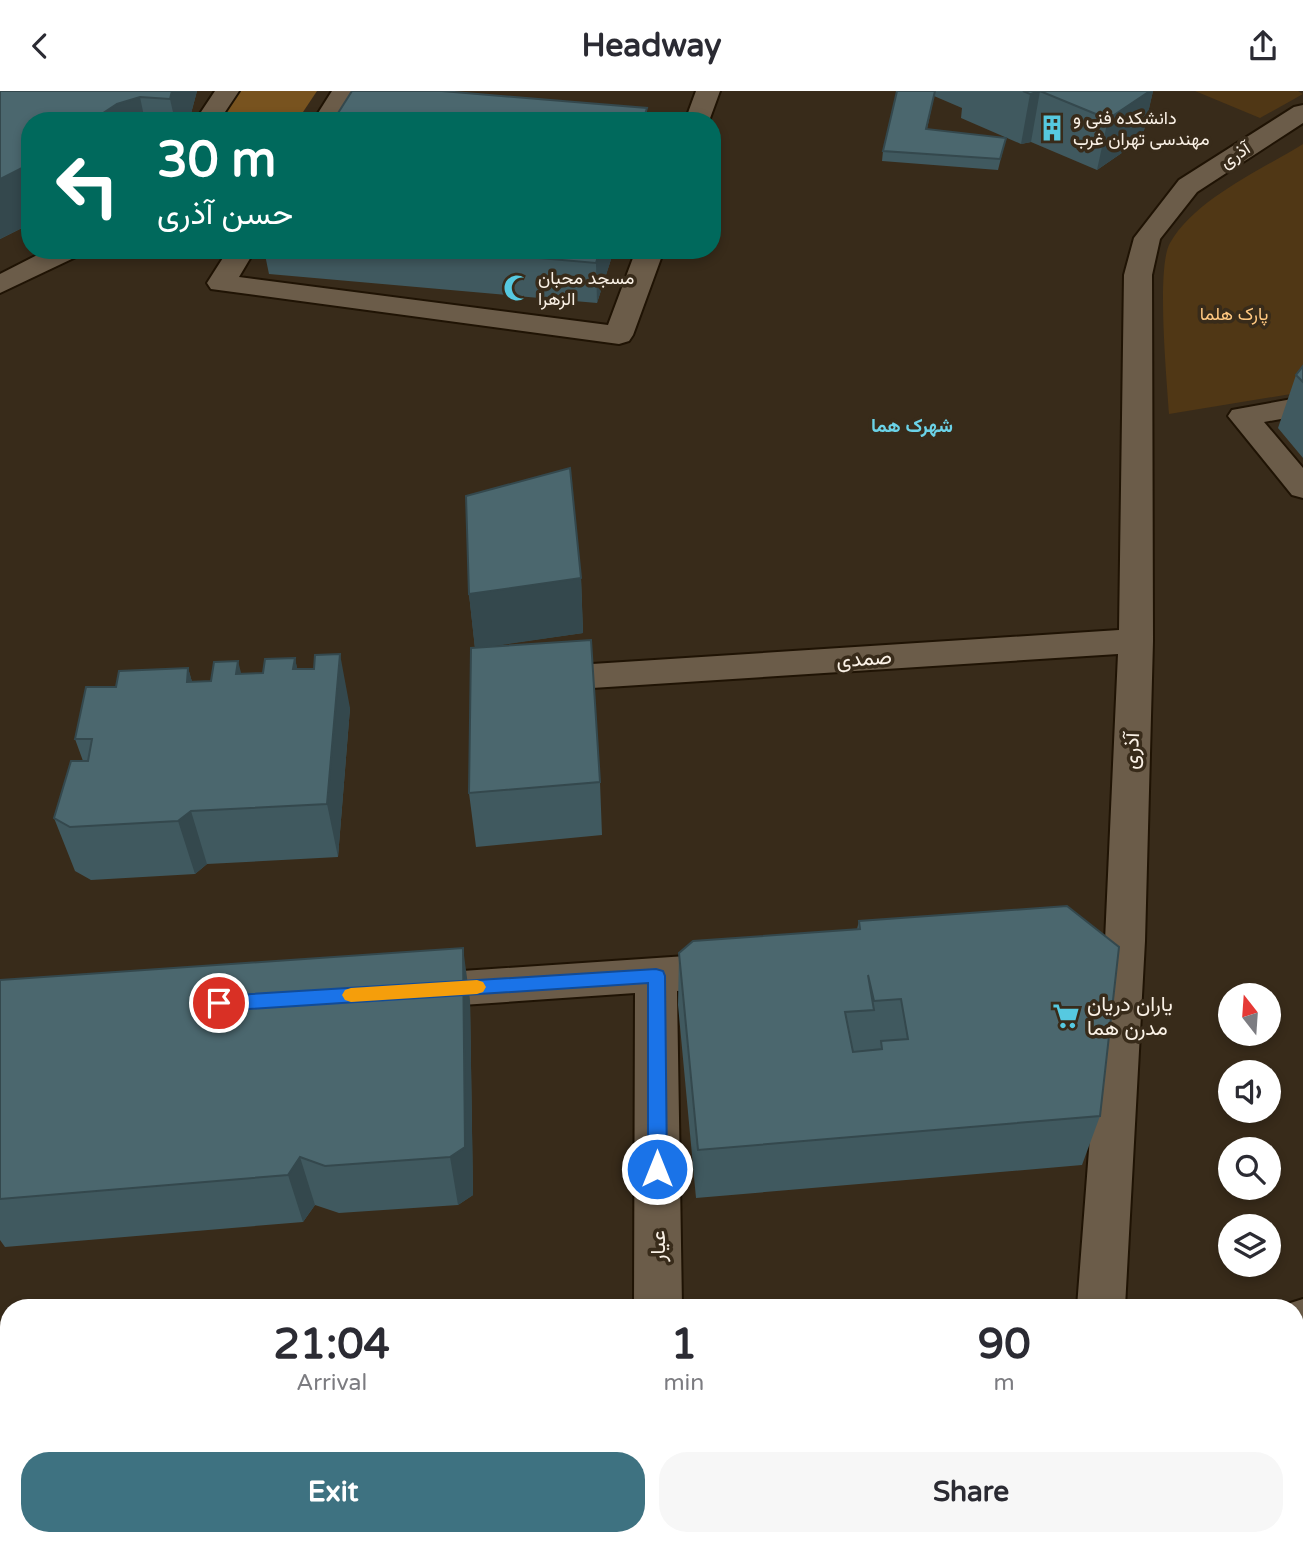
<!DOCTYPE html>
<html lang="en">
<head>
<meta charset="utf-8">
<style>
  :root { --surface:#fff; --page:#f7f7f7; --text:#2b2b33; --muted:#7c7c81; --accent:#3e7281 }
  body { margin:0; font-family:"Varela Round",Vazirmatn,sans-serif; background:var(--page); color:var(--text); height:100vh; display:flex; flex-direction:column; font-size:26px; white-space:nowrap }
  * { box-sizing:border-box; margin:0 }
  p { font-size:23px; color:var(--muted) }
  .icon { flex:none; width:38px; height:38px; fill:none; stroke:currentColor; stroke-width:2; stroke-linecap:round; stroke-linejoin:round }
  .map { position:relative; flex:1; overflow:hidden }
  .details { position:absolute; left:0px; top:1208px; width:1304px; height:247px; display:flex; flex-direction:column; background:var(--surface); border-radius:28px 28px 0 0; box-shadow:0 4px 10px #0003 }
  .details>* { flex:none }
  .top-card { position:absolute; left:21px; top:21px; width:700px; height:147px; border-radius:28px; box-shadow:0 4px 10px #0003; background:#00695c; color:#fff; overflow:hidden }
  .needle { width:46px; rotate:343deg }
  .fabs { position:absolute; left:1218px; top:892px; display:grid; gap:14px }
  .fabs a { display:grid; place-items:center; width:63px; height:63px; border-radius:50%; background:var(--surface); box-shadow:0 4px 10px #0003; font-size:35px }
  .pin { position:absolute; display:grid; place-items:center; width:60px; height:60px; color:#fff; margin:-30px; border:4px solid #fff; border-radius:50%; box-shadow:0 2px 7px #0007 }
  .me { position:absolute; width:77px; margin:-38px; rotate:0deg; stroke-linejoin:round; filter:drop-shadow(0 0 5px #0008) }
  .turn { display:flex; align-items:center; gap:24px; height:147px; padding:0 21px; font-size:32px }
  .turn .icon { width:91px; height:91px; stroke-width:2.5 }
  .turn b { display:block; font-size:49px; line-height:60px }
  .eta { display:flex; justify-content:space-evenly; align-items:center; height:119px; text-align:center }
  .eta b { font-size:42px; font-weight:700; line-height:49px }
  .cta { display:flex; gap:14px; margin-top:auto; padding:14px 21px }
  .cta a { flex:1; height:80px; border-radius:28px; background:var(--accent); color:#fff; font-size:28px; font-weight:700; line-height:80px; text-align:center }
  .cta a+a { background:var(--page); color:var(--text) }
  header { display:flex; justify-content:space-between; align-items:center; height:91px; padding:0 21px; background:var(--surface); font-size:32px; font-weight:700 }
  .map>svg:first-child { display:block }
</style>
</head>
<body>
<header><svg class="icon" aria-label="back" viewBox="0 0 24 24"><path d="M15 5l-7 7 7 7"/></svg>Headway<svg class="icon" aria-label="share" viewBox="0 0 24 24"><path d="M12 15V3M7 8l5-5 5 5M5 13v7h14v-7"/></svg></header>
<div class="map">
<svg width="1303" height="1453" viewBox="0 0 1303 1453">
  <rect width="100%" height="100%" fill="#382b1a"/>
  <path fill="#503715" d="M1195,0H1298L1303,3L1260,27Z
    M1303,53V301L1169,323C1167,290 1156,176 1170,152C1195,108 1261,79 1303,53Z"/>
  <path fill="#78531f" d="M240,0H317L297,30H223V24Z"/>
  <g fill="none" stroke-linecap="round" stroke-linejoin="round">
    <g stroke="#1f1304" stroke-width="4">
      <path id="street" d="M215,0H239L219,30H195Z
        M332,0H356L337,30H313Z
        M696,0H720L709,30H685Z
        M1303,14V32L1197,101L1160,148L1152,184L1153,550L1145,850L1125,1216H1077L1105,850L1118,563L592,597L579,594L574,585L579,576L592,573L1119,539L1124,184L1134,147L1179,89L1294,16Z
        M47,159H81L78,165L0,202V183Z
        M228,159H255L239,186L608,234L636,159H664L633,244L629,250L619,253L211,198L207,192Z
        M1303,306V324L1264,331L1303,377V407L1292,404L1228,325L1232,319Z
        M731,862L746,867L752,879L746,891L731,896L677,900L682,1216H634L635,902L418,917L403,912L397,900L403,888L418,883Z
        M1303,1208V1254L1295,1255V1216H1278Z
        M9,1311V1361L0,1362V1312Z
        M649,1446H701V1453H649Z"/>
    </g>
    <use href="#street" fill="#6b5c49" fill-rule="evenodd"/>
  </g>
  <path fill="#40595f" d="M0,0H197L189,30H30V133L0,148Z
    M897,0H1153L1142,48L1097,79L1031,51L1021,53L961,27L962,17L934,5L927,38L1006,47L998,79L882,70L883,60Z
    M264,159H614L597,212L269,183Z
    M1303,275V367L1278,337L1296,284Z
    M581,487L583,542L484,556L600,691L602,744L476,756L469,702L475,557L469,503Z
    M295,567L297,578L350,617L338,766L207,773L195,783L91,789L75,780L54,727L83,670L75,648L116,596L188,577L192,591L211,590L241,583L263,582Z
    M859,830L1100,1025L1082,1074L696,1107L678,914L679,862L857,838Z
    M0,889L470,909L473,1104L458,1114L339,1122L315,1114L303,1131L5,1156L0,1149Z
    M708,1446H1095L1097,1453H709Z"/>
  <path fill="#34484d" d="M172,0H197L189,30H175L170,8Z
    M1040,0L1031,51L1021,53L1030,3Z
    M1150,0H1153L1142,48L1097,79L1108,28Z
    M140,6L145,30H91L117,13Z
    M647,17V30H643Z
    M30,68V133L0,148V88Z
    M600,159H614L597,212L596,172Z
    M581,487L583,542L475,558L469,503Z
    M340,563L350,617L338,766L327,713Z
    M295,567L306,621L293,578Z
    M238,570L252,624L236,583Z
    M188,577L204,632L187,591Z
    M191,720L207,773L195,783L178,730Z
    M463,857L470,909L473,1104L458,1114L450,1066Z
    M300,1066L315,1114L303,1131L288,1084Z"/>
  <path fill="#4b676e" stroke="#34484d" stroke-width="2" fill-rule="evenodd" d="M0,0H172L170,8L140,6L117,13L91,30H30V68L26,70L30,72V73L0,88Z
    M352,0H442L647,17L643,30H333Z
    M897,0H935L926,38L1006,47L1000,68L883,60Z
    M1023,0H1150L1108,28L1040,0L1030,3Z
    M447,159H600L596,172Z
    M1303,275V291L1296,284Z
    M570,377L581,487L469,503L466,405Z
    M591,549L600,691L469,702L471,557Z
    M340,563L327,713L191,720L178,730L70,736L54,727L71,670H88L92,648H75L86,596H116L119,580L188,577L187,591L211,590L214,571L238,570L236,583L263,582L265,568L295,567L293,578H314L315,564Z
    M1067,815L1119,856L1100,1025L698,1059L679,862L693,850L860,838L859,830ZM868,884L874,910L901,908L908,948L881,950L882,958L853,961L845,921L874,919Z
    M463,857L465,1056L450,1066L325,1075L300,1066L288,1084L0,1108V889Z
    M200,1446H327V1447L335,1446H619V1453H101Z
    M715,1446H1095L1097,1453H716Z"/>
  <path fill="#1a73e8" stroke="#114b97" stroke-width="2" d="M656,878L663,880L665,885L667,1078L664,1084L657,1086L651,1084L648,1078V892L219,920L213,918L210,912L213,907L219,905Z"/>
  <path fill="#f59e0b" d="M477,889L483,891L486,896L483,901L477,903L351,911L345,909L342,904L345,899L351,897Z"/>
  <defs>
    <g id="building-bare" transform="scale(2.1)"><path d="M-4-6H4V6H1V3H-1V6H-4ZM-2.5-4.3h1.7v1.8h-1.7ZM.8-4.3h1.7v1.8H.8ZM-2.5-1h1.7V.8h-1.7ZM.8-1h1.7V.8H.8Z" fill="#56c9e0" stroke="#382b1a" stroke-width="2.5" paint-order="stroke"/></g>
    <g id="mosque-bare" transform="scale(2.1)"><path d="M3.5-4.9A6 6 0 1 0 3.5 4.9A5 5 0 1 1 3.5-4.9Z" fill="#56c9e0" stroke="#382b1a" stroke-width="2.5" paint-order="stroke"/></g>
    <g id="supermarket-bare" transform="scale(2.1)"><path d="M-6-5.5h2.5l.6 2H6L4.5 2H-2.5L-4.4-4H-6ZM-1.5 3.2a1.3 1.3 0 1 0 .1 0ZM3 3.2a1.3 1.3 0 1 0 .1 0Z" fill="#56c9e0" stroke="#382b1a" stroke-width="2.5" paint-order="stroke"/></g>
  </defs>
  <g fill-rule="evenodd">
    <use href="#building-bare" x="1052" y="37"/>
    <use href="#mosque-bare" x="517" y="197"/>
    <use href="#supermarket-bare" x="1066" y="925"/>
  </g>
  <g text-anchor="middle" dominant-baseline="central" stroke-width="7" stroke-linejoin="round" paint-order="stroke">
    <g font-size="18" fill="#faf1e6" stroke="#382b1a" text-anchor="start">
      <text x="1073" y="27">دانشکده فنی و<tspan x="1073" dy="21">مهندسی تهران غرب</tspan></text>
      <text x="538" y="187">مسجد محبان<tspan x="538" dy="21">الزهرا</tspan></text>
    </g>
    <g font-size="18" fill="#faf1e6" stroke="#382b1a">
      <text transform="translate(1235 64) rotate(-33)">آذری</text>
    </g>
    <g font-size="18" fill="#fec780" stroke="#382b1a">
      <text x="1234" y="223">پارک هلما</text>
    </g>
    <g font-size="19" font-weight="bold" fill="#6bd2e7" stroke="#382b1a">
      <text x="912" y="335">شهرک هما</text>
    </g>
    <g font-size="21" fill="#faf1e6" stroke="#382b1a">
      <text transform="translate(864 568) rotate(-4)">صمدی</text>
      <text transform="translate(1132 660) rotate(-88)">آذری</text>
      <text transform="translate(658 1155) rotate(-90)">عیار</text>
    </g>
    <g font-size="21" fill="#faf1e6" stroke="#382b1a" text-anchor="start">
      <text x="1087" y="913">یاران دریان<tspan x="1087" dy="24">مدرن هما</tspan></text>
    </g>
  </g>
</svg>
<div class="fabs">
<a><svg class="needle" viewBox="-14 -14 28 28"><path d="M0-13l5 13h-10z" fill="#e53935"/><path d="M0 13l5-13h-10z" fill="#7c7c81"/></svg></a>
<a><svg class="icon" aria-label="sound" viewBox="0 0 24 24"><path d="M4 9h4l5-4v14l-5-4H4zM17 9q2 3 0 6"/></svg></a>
<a><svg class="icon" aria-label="search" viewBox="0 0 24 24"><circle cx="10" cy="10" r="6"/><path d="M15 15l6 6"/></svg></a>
<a><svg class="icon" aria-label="layers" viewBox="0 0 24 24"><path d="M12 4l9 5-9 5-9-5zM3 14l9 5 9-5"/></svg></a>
</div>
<div class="pin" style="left:219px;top:912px;background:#d93025"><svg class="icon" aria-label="arrive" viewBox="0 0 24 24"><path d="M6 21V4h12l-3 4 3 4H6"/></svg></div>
<svg class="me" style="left:657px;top:1078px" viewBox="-20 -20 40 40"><circle r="17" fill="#1a73e8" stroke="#fff" stroke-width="3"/><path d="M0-11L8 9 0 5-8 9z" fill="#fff"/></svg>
<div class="top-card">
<div class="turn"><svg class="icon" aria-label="left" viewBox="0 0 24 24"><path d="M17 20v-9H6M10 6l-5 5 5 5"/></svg><div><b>30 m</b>حسن آذری</div></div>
</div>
<section class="details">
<div class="eta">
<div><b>21:04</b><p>Arrival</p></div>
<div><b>1</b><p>min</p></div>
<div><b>90</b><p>m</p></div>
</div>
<div class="cta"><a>Exit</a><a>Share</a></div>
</section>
</div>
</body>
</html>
